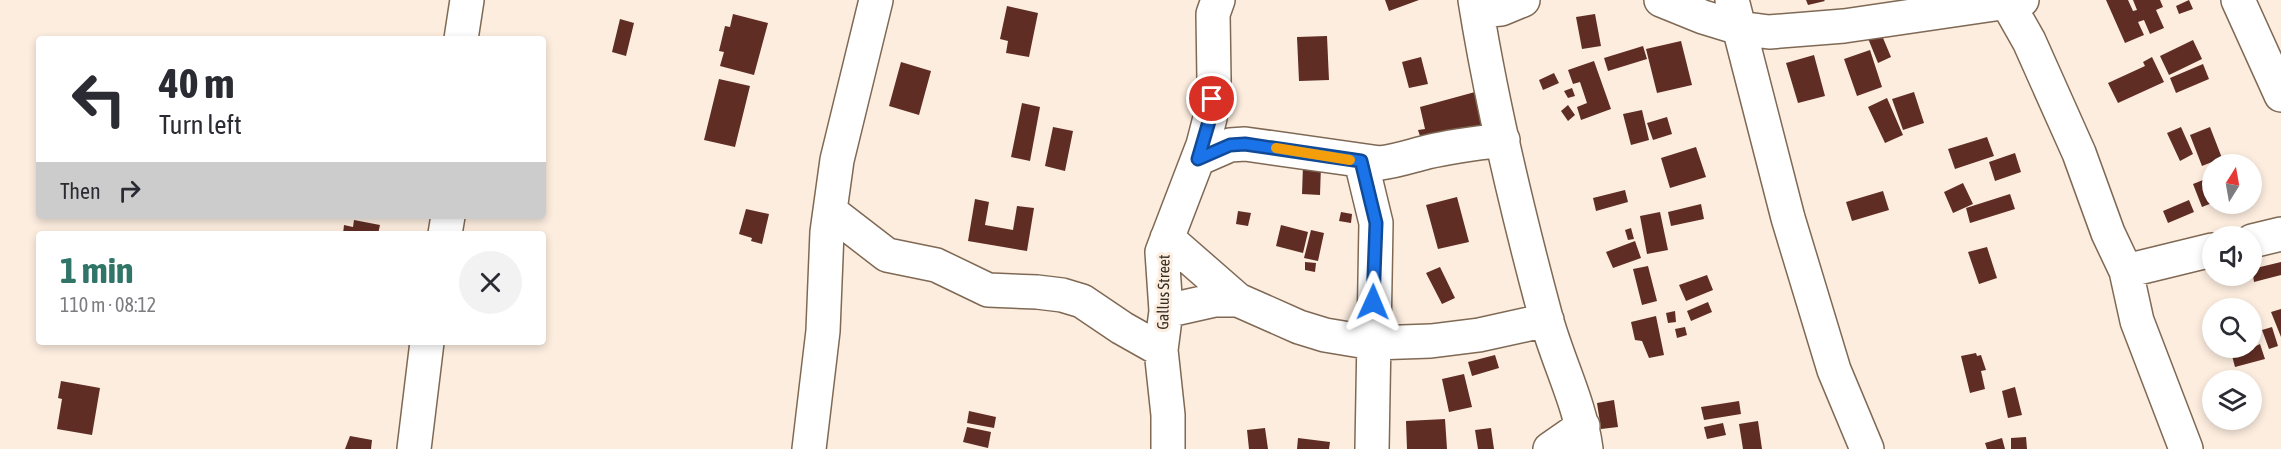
<!DOCTYPE html>
<html lang="en">
<head>
<meta charset="utf-8">
<style>
  :root { --surface:#fff; --page:#f2f2f3; --text:#2b2b33; --muted:#7c7c81; --accent:#307568 }
  body { margin:0; font-family:"Asap Condensed",sans-serif; background:var(--page); color:var(--text); height:100vh; display:flex; flex-direction:column; font-size:22px; white-space:nowrap }
  * { box-sizing:border-box; margin:0 }
  p { font-size:20px; color:var(--muted) }
  .icon { flex:none; width:33px; height:33px; fill:none; stroke:currentColor; stroke-width:2; stroke-linecap:round; stroke-linejoin:round }
  .map { position:relative; flex:1; overflow:hidden }
  .panel { position:absolute; left:36px; top:231px; width:510px; height:114px; display:flex; flex-direction:column; background:var(--surface); border-radius:6px; box-shadow:0 3px 9px #0003 }
  .panel>* { flex:none }
  .guide { position:absolute; left:36px; top:36px; width:510px; height:183px; border-radius:6px; box-shadow:0 3px 9px #0003; background:#fff; color:var(--text); overflow:hidden }
  .needle { width:39px; rotate:11deg }
  .fabs { position:absolute; left:2202px; top:154px; display:grid; gap:12px }
  .fabs a { display:grid; place-items:center; width:60px; height:60px; border-radius:50%; background:var(--surface); box-shadow:0 3px 9px #0003; font-size:30px }
  .pin { position:absolute; display:grid; place-items:center; width:51px; height:51px; color:#fff; margin:-26px; border:3px solid #fff; border-radius:50%; box-shadow:0 2px 6px #0007 }
  .me { position:absolute; width:66px; margin:-33px; rotate:1deg; stroke-linejoin:round; filter:drop-shadow(0 0 4px #0008) }
  .turn { display:flex; align-items:center; gap:21px; height:126px; padding:0 24px; font-size:27px }
  .turn .icon { width:78px; height:78px; stroke-width:2.5 }
  .turn b { display:block; font-size:42px; line-height:51px }
  .then { display:flex; align-items:center; height:57px; padding:0 24px; background:#0003; gap:12px; font-size:22px }
  .round { display:grid; place-items:center; flex:none; width:63px; height:63px; border-radius:32px; background:var(--page) }
  .head { display:flex; align-items:center; justify-content:space-between; height:102px; padding:0 24px }
  h1 { font-size:36px; font-weight:700; line-height:45px; color:var(--accent) }
  .map>svg:first-child { display:block }
</style>
</head>
<body>
<div class="map">
<svg width="2281" height="449" viewBox="0 0 2281 449">
  <rect width="100%" height="100%" fill="#fceddf"/>
  <path fill="#5f2d23" d="M1385,0H1419L1389,11Z
    M1806,0H1824L1825,1L1808,5Z
    M2106,0H2128L2133,11L2137,10L2133,0H2160L2163,7L2156,10L2164,28L2150,34L2144,20L2138,22L2144,35L2125,43Z
    M2189,0L2193,9L2179,14L2176,6Z
    M1007,6L1038,13L1029,57L1006,53L1008,41L1000,39Z
    M733,14L768,23L754,75L720,66L724,52L719,51L725,26L730,27Z
    M1595,14L1601,46L1582,49L1576,17Z
    M620,19L634,23L626,56L612,52Z
    M1878,26L1891,57L1878,63L1865,31Z
    M1327,36L1329,80L1299,81L1297,37Z
    M2193,40L2202,59L2169,75L2160,56Z
    M1681,41L1692,85L1657,93L1646,49Z
    M1643,46L1647,59L1608,71L1604,58Z
    M1870,50L1882,87L1857,96L1844,59Z
    M1814,55L1825,96L1798,103L1786,63Z
    M1421,57L1428,84L1409,88L1402,62Z
    M2152,57L2164,82L2118,103L2108,83L2145,66L2143,62Z
    M1594,61L1611,109L1581,120L1577,107L1587,103L1580,82L1573,84L1568,70Z
    M901,62L931,71L919,115L889,106Z
    M2203,64L2209,79L2176,93L2170,78Z
    M1554,73L1559,83L1543,90L1539,80Z
    M719,79L750,86L735,147L704,140Z
    M1572,88L1575,96L1568,98L1564,91Z
    M1486,89L1498,131L1421,139L1418,130L1425,129L1420,107Z
    M1914,92L1924,123L1903,130L1892,99Z
    M1887,98L1903,135L1885,143L1868,107Z
    M1022,103L1040,107L1030,161L1011,157Z
    M1568,105L1575,115L1568,121L1561,111Z
    M1642,110L1649,140L1631,145L1623,114Z
    M1667,117L1672,134L1653,140L1647,123Z
    M1053,127L1073,131L1065,171L1045,166Z
    M2181,127L2193,154L2180,161L2167,133Z
    M2210,127L2222,158L2202,166L2190,135Z
    M1987,137L1994,156L1955,169L1948,149Z
    M1696,147L1706,177L1670,188L1661,158Z
    M2015,153L2021,172L1995,181L1989,162Z
    M1303,165H1321L1320,195L1302,194Z
    M2208,178L2212,188V203L2202,207L2193,184Z
    M1963,183L1973,204L1953,213L1944,192Z
    M1625,190L1628,202L1596,211L1593,198Z
    M1883,191L1889,210L1852,221L1846,202Z
    M2010,194L2015,209L1970,223L1966,208Z
    M1457,197L1469,242L1438,249L1426,205Z
    M975,199L989,202L985,225L1013,230L1017,206L1034,208L1027,251L968,241Z
    M2189,200L2194,212L2168,223L2163,211Z
    M1701,204L1704,219L1671,226L1668,212Z
    M746,209L769,214L762,244L751,241L752,238L739,234Z
    M1238,211L1251,213L1248,226L1236,224Z
    M1341,212L1352,214L1351,223L1339,221Z
    M1660,212L1668,250L1647,254L1640,216Z
    M354,220L380,225L378,234H343L344,225L353,227Z
    M1281,225L1308,232L1303,253L1276,246Z
    M1631,228L1634,239L1628,240L1625,230Z
    M1311,230L1324,233L1318,261L1304,258Z
    M1635,241L1641,258L1613,268L1606,252Z
    M1987,247L1997,278L1979,284L1968,252Z
    M1305,262L1316,263L1315,272L1305,270Z
    M2281,262V275L2254,282L2252,269Z
    M1648,266L1657,301L1642,305L1633,269Z
    M1440,267L1455,298L1442,304L1426,273Z
    M1707,275L1713,290L1686,301L1679,285Z
    M1708,302L1712,312L1691,321L1687,311Z
    M2281,309V337L2271,312Z
    M1675,311L1676,322L1668,323L1666,313Z
    M1656,316L1664,355L1649,358L1642,341L1635,340L1631,322Z
    M1685,327L1687,335L1677,338L1675,329Z
    M2272,327L2278,346L2269,349L2262,330Z
    M2260,344L2265,359L2235,367L2231,352L2252,348Z
    M1976,353L1977,356L1981,355L1986,370L1981,371L1985,389L1970,393L1961,356Z
    M1495,355L1499,368L1472,376L1468,362Z
    M1464,374L1472,407L1449,412L1442,379Z
    M2242,375L2244,381H2227Z
    M61,381L100,388L92,435L57,429L62,399L58,398Z
    M2015,387L2022,415L2008,418L2002,391Z
    M2252,398L2257,410L2252,412Z
    M1614,400L1618,427L1601,429L1597,403Z
    M1739,401L1741,414L1704,420L1701,407Z
    M969,411L996,417L994,428L967,423Z
    M1445,419L1447,449H1407L1406,421Z
    M1758,421L1762,449H1743L1739,424Z
    M1723,423L1726,435L1707,439L1704,427Z
    M967,427L991,432L988,448L963,442Z
    M1265,428L1268,449H1249L1247,430Z
    M1491,428L1494,449H1478L1475,430Z
    M350,436L372,440L371,449H345Z
    M2026,437L2027,449H2011V438Z
    M1298,438L1330,442L1329,449H1297Z
    M2002,438L2005,449H1987L1985,443Z"/>
  <g fill="none" stroke-linecap="round" stroke-linejoin="round">
    <g stroke="#7f6954" stroke-width="36">
      <path id="minor" d="M1475,0C1492,107 1518,214 1546,318C1558,362 1580,403 1586,449
        M1661,0L1703,17L1739,28L1769,32L1844,26L2022,0
        M1732,0L1788,218L1834,370L1867,449
        M2238,0L2281,95
        M2008,4L2029,41L2079,153L2108,233L2126,271L2137,321L2186,449
        M1477,11L1501,9L1523,0
        M461,39L467,0
        M1198,159L1230,145L1245,144L1380,163C1397,161 1411,156 1427,152C1452,146 1477,143 1503,140
        M1361,161L1376,223L1372,449
        M830,211L887,255L936,265L988,290L1037,292L1062,295L1082,301L1122,328L1161,350
        M445,234L448,216
        M1167,238L1238,300
        M2252,241L2281,234
        M2126,271L2212,250
        M1166,311L1215,300H1238L1299,327L1325,335L1373,343L1431,341L1479,335L1547,320
        M414,449L427,342
        M809,449L823,331L827,232L837,160L876,0
        M1168,449V415L1161,350L1166,311L1162,252L1203,145L1210,118L1214,80L1213,14L1218,0
        M1550,449L1583,426"/>
    </g>
    <use href="#minor" stroke="#fff" stroke-width="33"/>
  </g>
  <g fill="none" stroke-linecap="round" stroke-linejoin="round">
    <g stroke="#114b97" stroke-width="15">
      <path id="route" d="M1212,99L1210,118L1198,159L1230,145L1245,144L1361,161L1376,223L1373,302"/>
    </g>
    <use href="#route" stroke="#1a73e8" stroke-width="10"/>
    <path stroke="#f59e0b" stroke-width="10" d="M1276,148L1350,160"/>
  </g>
  <g text-anchor="middle" dominant-baseline="central" stroke-width="6" stroke-linejoin="round" paint-order="stroke">
    <g font-size="16" fill="#362d23" stroke="#fceddf">
      <text transform="translate(1163 292) rotate(-89)">Gallus Street</text>
    </g>
  </g>
</svg>
<div class="fabs">
<a><svg class="needle" viewBox="-14 -14 28 28"><path d="M0-13l5 13h-10z" fill="#e53935"/><path d="M0 13l5-13h-10z" fill="#7c7c81"/></svg></a>
<a><svg class="icon" aria-label="sound" viewBox="0 0 24 24"><path d="M4 9h4l5-4v14l-5-4H4zM17 9q2 3 0 6"/></svg></a>
<a><svg class="icon" aria-label="search" viewBox="0 0 24 24"><circle cx="10" cy="10" r="6"/><path d="M15 15l6 6"/></svg></a>
<a><svg class="icon" aria-label="layers" viewBox="0 0 24 24"><path d="M12 4l9 5-9 5-9-5zM3 14l9 5 9-5"/></svg></a>
</div>
<div class="pin" style="left:1212px;top:99px;background:#d93025"><svg class="icon" aria-label="arrive" viewBox="0 0 24 24"><path d="M6 21V4h12l-3 4 3 4H6"/></svg></div>
<svg class="me" style="left:1373px;top:302px" viewBox="-20 -20 40 40"><path d="M0-17L14 15 0 8-14 15z" fill="#1a73e8" stroke="#fff" stroke-width="4"/></svg>
<div class="guide">
<div class="turn"><svg class="icon" aria-label="left" viewBox="0 0 24 24"><path d="M17 20v-9H6M10 6l-5 5 5 5"/></svg><div><b>40 m</b>Turn left</div></div>
<div class="then">Then<svg class="icon" aria-label="right" viewBox="0 0 24 24"><path d="M7 20v-9h11M14 6l5 5-5 5"/></svg></div>
</div>
<section class="panel">
<div class="head"><div><h1>1 min</h1><p>110 m · 08:12</p></div><a class="round"><svg class="icon" aria-label="close" viewBox="0 0 24 24"><path d="M6 6l12 12M18 6L6 18"/></svg></a></div>
</section>
</div>
</body>
</html>
